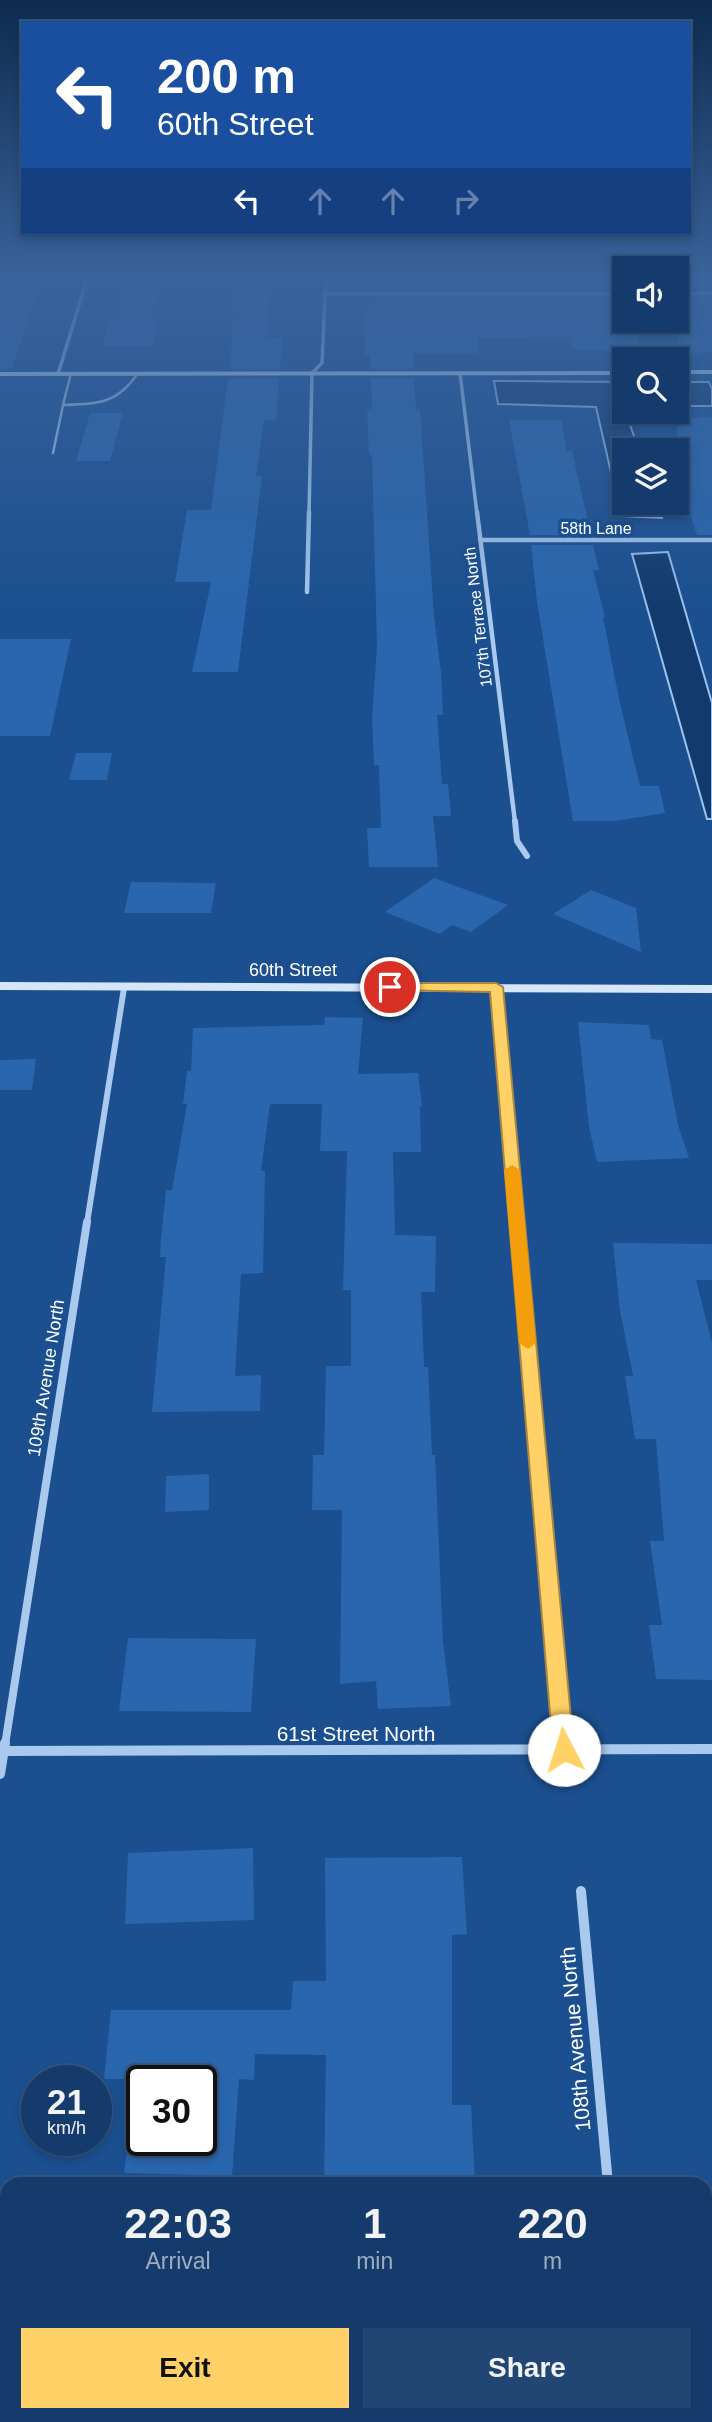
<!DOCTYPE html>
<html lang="en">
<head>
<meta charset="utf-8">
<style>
  :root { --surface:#143b6b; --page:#214673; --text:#f1f3f6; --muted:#9dadc1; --line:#33557e; --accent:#ffd166 }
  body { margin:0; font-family:Arial,sans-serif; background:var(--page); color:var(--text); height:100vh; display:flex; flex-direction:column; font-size:26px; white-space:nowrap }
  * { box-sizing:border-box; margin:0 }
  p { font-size:23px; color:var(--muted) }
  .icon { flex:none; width:38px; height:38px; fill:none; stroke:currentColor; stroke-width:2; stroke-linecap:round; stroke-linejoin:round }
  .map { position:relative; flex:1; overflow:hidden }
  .sheet { position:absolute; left:0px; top:2177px; width:712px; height:245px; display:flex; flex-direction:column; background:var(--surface); border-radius:21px 21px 0 0; box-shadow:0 4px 10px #0003,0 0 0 2px var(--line) }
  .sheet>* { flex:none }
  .top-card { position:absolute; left:21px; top:21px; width:670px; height:214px; border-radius:0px; box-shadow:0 4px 10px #0003,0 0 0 2px var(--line); background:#1a4fa0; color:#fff; overflow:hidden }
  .fabs { position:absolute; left:612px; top:256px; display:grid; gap:14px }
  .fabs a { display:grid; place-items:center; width:77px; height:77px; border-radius:0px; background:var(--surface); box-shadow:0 4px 10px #0003,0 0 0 2px var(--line); font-size:35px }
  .speed { position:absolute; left:21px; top:2065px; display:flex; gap:14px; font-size:35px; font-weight:700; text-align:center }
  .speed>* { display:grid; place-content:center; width:91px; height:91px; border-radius:50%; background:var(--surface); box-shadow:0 4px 10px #0003,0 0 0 2px var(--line); line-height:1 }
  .speed small { font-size:18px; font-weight:400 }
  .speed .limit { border:4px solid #111; border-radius:10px; background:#fff; color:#111 }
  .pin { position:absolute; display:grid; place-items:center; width:60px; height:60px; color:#fff; margin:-30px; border:4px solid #fff; border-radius:50%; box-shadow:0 2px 7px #0007 }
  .me { position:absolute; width:77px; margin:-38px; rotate:355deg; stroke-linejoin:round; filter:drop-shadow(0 0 5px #0008) }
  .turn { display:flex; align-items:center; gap:24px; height:147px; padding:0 21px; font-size:32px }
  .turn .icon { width:91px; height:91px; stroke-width:2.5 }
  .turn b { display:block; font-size:49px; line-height:60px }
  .lanes { display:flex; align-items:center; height:66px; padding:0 21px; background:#0003; justify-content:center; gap:35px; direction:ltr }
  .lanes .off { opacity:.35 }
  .eta { display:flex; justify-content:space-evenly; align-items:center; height:119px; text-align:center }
  .eta b { font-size:42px; font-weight:700; line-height:49px }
  .action { display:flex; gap:14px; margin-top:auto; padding:14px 21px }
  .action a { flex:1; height:80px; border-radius:0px; background:var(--accent); color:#111; font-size:28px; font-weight:700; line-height:80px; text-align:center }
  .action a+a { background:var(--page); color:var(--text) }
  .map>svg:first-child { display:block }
</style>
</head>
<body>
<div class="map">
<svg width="712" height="2422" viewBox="0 0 712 2422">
  <rect width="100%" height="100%" fill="#1b4f8f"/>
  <path fill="#123a6d" stroke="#9cc4f0" stroke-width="2" d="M494,381L625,382V411L639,450H625V502H657L662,518L621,516L596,407L498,404Z
    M677,382H709L712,389V406H677Z
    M668,552L712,703V819H707L632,554Z"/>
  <path fill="#2a66ad" d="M0,276H44L11,369H0Z
    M241,276H270L268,338H283L280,369H230L235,291H240Z
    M373,276H620L623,290H373Z
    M677,276H712V289L677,290Z
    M123,292H159L154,311H160L153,346H102L110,315H116Z
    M712,297V351L677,356V298Z
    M373,298H625V320H632L640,346H613L614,350H573L571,337L477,338L479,353H413L414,369H370V355H365V306H373Z
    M228,378H279L276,420H264L256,476H262L238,672H192L211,582H175L187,510H211Z
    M371,378H414L416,409H420L434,616L441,672L443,715H437L442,784H448L451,816H433L438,867H369L367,828H381L379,765H374L372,719L377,646L372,455H369L367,409H372Z
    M90,413H123L110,461H76Z
    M712,417V535H697L677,472V418Z
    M509,420H561L567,451H572L591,535H530Z
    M531,545H593L599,570H593L605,617H603L619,699L640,786H659L665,813L615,821H573L537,602Z
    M0,639H71L50,736H0Z
    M76,753H112L107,780H69Z
    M434,878L508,905L471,932L452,925L440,934L385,912Z
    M131,882L216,883L211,913H124Z
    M591,890L636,908L641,952L553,914Z
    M325,1017L363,1018L358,1074L418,1073L422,1106L420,1107L421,1152H393L395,1235L436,1236L435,1292H421L424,1367H428L432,1455H435L443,1642L451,1706L378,1709L376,1681L340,1684L342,1510H312L313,1455H324L326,1366H351V1290H343L347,1151H320L322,1104H270L261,1171H265L263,1273L241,1274L235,1376L261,1375L260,1411L152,1412L166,1257H160L161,1239L166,1190H172L187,1104H183L187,1071H191L193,1028L324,1025Z
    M578,1022L649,1025L651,1039L662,1040L678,1125L689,1158L597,1162L589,1127Z
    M36,1059L32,1090H0V1060Z
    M613,1243L712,1244V1280H696L712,1343V1680L656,1679L649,1625H662L650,1541H664L656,1439H635L625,1376H633L620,1311Z
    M209,1474V1510L165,1512L166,1476Z
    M128,1638L256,1639L251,1712L119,1711Z
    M253,1848L254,1920L125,1924L128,1853Z
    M462,1857L467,1934L452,1935V2105H471L475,2184H324L326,2055L255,2054L254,2080L239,2079L232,2176L124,2173L128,2140H201V2079H104L111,2010H291L293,1981H326L325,1858Z"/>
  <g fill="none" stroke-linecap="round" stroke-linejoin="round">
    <path stroke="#a9c9ee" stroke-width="2.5" d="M63,405L71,373
      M53,453L63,405C98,404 117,404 138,373"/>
    <path stroke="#a9c9ee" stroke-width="3.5" d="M324,294H625
      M677,294L712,293
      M460,373L477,514
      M58,374L88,276
      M309,514L312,373L322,363L326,276"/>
    <path stroke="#a9c9ee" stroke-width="4.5" d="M477,512L515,822
      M480,540H712
      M307,592L309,512"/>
    <path stroke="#a9c9ee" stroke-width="6" d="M515,821L517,841L527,856
      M496,987L517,1223
      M87,1223L124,988"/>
    <path stroke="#a9c9ee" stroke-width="8" d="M517,1222L563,1745
      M5,1745L87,1222"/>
    <path stroke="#a9c9ee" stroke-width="10" d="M562,1743L563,1750
      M0,1751L712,1749
      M0,1774L5,1743
      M581,1891L608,2184
      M630,2415V2422"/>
    <path fill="#d6e6fa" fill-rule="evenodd" d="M677,370H712V374H677Z
      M625,371V375L0,376V372Z
      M0,982L712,985V993L0,990Z"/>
  </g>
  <linearGradient id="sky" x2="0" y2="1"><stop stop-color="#0f2b4f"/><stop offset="0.45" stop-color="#39639b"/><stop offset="1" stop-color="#39639b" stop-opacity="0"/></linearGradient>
  <rect width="712" height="615" fill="url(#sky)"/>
  <path fill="#ffd166" stroke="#a68842" stroke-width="2" d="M390,983H496L503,987L574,1750L571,1756L564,1758L556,1756L553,1750L490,992L385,990V984Z"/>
  <path fill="#f59e0b" d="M512,1165L520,1170L536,1343L528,1349L519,1343L504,1170Z"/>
  <g text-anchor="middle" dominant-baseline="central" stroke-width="7" stroke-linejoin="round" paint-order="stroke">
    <g font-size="16" fill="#fff" stroke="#1b4f8f">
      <text x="596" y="528">58th Lane</text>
      <text transform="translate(478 617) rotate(-97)">107th Terrace North</text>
    </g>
    <g font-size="18" fill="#fff" stroke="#1b4f8f">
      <text x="293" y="970">60th Street</text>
      <text transform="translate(46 1378) rotate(-81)">109th Avenue North</text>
    </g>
    <g font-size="21" fill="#fff" stroke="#1b4f8f">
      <text x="356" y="1733">61st Street North</text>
      <text transform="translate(575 2039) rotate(-95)">108th Avenue North</text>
    </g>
  </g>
</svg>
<div class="fabs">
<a><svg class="icon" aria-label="sound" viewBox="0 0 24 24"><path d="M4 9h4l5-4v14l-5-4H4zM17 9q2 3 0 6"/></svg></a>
<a><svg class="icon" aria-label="search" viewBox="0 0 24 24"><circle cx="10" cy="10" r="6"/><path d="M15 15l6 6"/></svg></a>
<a><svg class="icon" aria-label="layers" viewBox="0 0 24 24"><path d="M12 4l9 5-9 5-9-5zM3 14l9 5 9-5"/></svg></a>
</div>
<div class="speed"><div>21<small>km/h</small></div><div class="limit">30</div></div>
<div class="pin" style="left:390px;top:987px;background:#d93025"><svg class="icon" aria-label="arrive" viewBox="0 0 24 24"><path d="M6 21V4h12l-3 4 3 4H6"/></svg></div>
<svg class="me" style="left:564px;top:1750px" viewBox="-20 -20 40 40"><circle r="19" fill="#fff"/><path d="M0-13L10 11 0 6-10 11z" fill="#ffd166"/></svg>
<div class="top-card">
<div class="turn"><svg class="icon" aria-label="left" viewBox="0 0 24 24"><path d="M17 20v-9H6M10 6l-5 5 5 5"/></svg><div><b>200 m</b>60th Street</div></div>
<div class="lanes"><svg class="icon" aria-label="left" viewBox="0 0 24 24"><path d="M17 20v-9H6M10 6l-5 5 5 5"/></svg><svg class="icon off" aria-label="ahead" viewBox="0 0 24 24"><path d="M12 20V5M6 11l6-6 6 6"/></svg><svg class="icon off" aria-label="ahead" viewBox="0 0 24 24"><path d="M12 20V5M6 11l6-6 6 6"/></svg><svg class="icon off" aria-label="right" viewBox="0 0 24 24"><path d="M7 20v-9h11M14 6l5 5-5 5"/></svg></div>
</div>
<section class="sheet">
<div class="eta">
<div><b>22:03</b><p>Arrival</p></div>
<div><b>1</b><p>min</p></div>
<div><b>220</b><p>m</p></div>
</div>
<div class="action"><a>Exit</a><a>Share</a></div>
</section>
</div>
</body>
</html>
